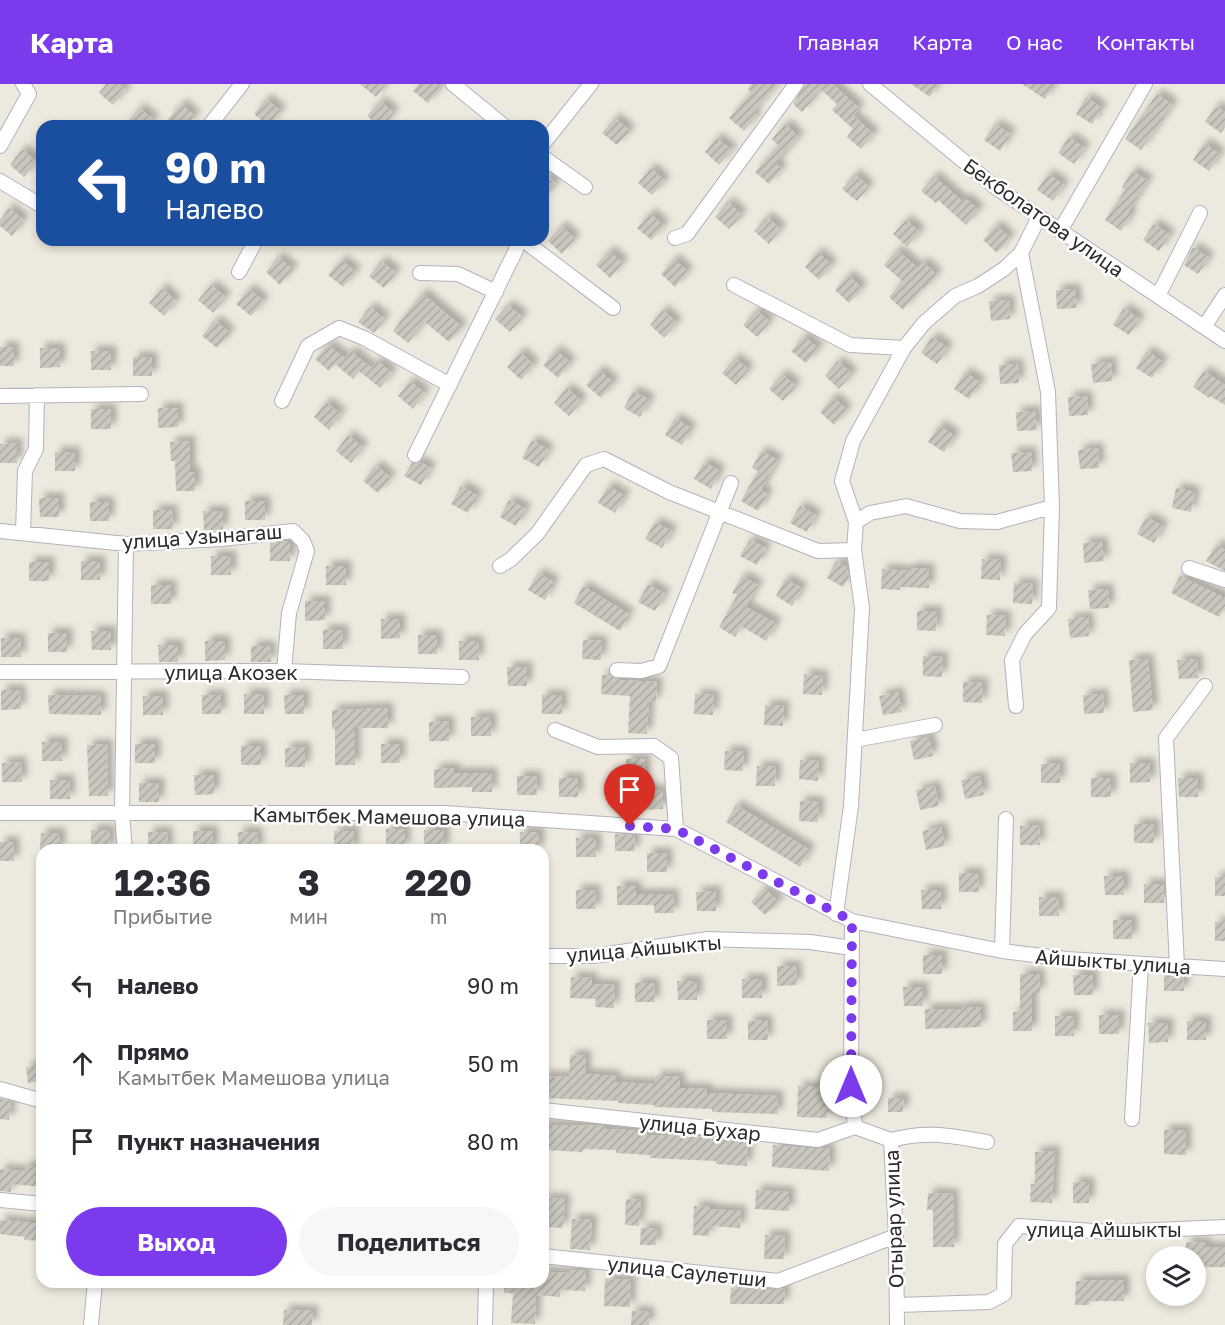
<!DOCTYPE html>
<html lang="ru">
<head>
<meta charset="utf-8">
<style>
  :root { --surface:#fff; --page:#f7f7f7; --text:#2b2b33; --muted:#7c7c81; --accent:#7c3aed }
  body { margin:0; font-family:"Golos Text",sans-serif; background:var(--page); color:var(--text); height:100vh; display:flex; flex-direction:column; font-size:22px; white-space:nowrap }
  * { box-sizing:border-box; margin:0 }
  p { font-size:20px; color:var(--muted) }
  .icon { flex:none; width:33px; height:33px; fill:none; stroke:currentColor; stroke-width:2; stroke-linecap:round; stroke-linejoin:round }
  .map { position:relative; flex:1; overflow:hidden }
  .details { position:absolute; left:36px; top:760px; width:513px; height:444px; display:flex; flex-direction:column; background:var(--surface); border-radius:18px; box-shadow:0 3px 9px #0003 }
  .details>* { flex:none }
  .banner { position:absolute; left:36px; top:36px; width:513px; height:126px; border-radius:18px; box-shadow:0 3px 9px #0003; background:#1a4fa0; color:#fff; overflow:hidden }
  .buttons { position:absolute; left:1146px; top:1162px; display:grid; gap:12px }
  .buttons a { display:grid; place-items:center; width:60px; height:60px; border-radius:50%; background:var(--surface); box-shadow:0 3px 9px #0003; font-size:30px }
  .pin { position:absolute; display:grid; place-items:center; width:51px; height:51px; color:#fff; margin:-62px -26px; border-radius:50% 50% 50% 0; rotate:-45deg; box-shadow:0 0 6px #0007 }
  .pin .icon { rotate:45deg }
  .me { position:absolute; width:66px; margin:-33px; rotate:0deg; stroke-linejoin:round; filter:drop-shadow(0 0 4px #0008) }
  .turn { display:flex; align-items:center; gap:21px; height:126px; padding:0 30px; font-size:27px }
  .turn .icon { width:78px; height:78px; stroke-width:2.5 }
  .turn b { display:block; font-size:42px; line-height:51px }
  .eta { display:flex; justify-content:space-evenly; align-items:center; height:102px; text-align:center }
  .eta b { font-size:36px; font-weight:700; line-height:42px }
  .action { display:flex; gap:12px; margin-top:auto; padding:12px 30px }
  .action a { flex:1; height:69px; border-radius:36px; background:var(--accent); color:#fff; font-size:24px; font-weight:700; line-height:69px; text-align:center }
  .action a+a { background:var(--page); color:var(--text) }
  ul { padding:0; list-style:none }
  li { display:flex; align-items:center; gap:18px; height:78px; padding:0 30px }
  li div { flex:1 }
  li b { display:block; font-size:22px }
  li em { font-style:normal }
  header { display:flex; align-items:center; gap:36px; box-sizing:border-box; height:84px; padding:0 30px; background:var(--accent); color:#fff }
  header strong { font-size:28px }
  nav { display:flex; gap:33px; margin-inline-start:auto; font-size:21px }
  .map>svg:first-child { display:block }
</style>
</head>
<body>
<header>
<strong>Карта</strong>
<nav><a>Главная</a><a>Карта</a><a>О нас</a><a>Контакты</a></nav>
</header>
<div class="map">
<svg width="1225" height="1241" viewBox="0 0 1225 1241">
  <defs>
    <pattern id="building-hatch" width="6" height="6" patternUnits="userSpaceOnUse" patternTransform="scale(1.5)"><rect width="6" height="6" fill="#c9c6bd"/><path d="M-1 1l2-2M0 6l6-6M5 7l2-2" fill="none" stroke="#adaaa3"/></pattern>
    <filter id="shadow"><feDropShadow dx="5.5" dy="-5.5" stdDeviation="3" flood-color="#0004"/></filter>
  </defs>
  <rect width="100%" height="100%" fill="#eee9de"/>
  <path fill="url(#building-hatch)" filter="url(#shadow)" d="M106,0H119L126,6L113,21L99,9Z
    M360,0H386L376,13Z
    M419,0H435L440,4L428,19L413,7Z
    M752,0H778L753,29L757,32L744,47L729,34L751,9L748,5Z
    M805,0H832L859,24L853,32L874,50L861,65L847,53L853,45L832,26L837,20L821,6L802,28L793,20Z
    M911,0H938L930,13Z
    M1022,0H1055L1045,15Z
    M1157,10L1173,21L1141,66L1125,55Z
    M1086,13L1102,24L1092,40L1076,30Z
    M266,15L281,27L269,42L254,30Z
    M380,17L394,29L383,42H379L367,32Z
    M181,20L195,32L187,42H176L168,35Z
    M1216,22L1225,28V43L1221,49L1205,38Z
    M139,24L154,36L149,42H124Z
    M615,34L630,47L617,61L602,49Z
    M785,40L799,53L776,80L782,85L769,100L755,88L778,61L772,55Z
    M995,40L1011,50L1000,67L984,56Z
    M1069,53L1085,64L1074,80L1058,69Z
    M717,54L732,66L719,81L705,68Z
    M1204,59L1220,70L1209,87L1193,76Z
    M22,65L37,78L24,93L10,81Z
    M651,84L665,97L652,111L638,99Z
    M1132,87L1148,97L1128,128L1132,130L1121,147L1105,136L1125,106L1122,103Z
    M543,88L556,100L543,115Z
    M855,90L869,103L857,117L842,105Z
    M1048,90L1064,101L1053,117L1037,106Z
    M934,92L962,117L965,114L979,126L966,141L938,116L936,119L921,107Z
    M728,118L742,131L729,145L715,133Z
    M9,124L24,136L12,152L0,142V136Z
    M650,129L664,142L651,156L637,144Z
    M767,133L781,145L769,160L754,147Z
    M906,136L920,148L907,163L893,150Z
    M1154,140L1170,151L1159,167L1143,156Z
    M996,141L1010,154L997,169L983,156Z
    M561,142L575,155L562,170L548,157Z
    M1193,163L1209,174L1198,190L1184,181Z
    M897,166L918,184L923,178L937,191L924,206L922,204L903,226L889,213L902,197L884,181Z
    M609,167L623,179L610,194L596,181Z
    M817,168L832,181L819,196L805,183Z
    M278,173L293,185L280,201L266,188Z
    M674,175L688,188L675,203L661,190Z
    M341,176L356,188L343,203L328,191Z
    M381,177L396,189L384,204L369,192Z
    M848,191L862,204L849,219L835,206Z
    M211,201L226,213L213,229L198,216Z
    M162,204L176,217L164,232L149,219Z
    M249,205L264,217L251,232L236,220Z
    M1075,205L1077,224L1057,225L1056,206Z
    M422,209L462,243L449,258L425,238L408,259L393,247Z
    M1009,216L1010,235L991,237L989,217Z
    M508,221L523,233L510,248L495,235Z
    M370,223L385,235L374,249L358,238Z
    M1124,224L1140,235L1129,251L1113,241Z
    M663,226L677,239L664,254L650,241Z
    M756,226L770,238L757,253L743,241Z
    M215,236L230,249L217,264L202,252Z
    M804,252L819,265L806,279L791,267Z
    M932,253L948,264L937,280L921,269Z
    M328,261L345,274L351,267L371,284L378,277L392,289L380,304L359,287L353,295L335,280L329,287L315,275Z
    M0,263H14V282H0Z
    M40,264H60V283L40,284Z
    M556,266L571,279L558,294L543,281Z
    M91,267H111V286H91Z
    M1147,267L1163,278L1152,294L1136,284Z
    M520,268L534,281L521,296L507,283Z
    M133,273H152V292H133Z
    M735,274L749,286L736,301L722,289Z
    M838,277L852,290L839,305L825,292Z
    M1111,278L1112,297L1093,299L1091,280Z
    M1018,280L1019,299L1000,300L999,281Z
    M599,286L614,299L601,314L586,301Z
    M1204,287L1225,301V321L1210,312L1209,314L1193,303Z
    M965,288L981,299L969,315L954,305Z
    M782,290L796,302L783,317L769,305Z
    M410,297L425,309L413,325L398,312Z
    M567,304L582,317L569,332L554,319Z
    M633,307L650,316L640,333L624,324Z
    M1087,312L1088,331L1069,332L1068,313Z
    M833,313L847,326L834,341L820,328Z
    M326,318L341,330L329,346L314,333Z
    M158,324H178V343L158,344Z
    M91,325H111V345H91Z
    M1035,327L1037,346L1017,347L1016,328Z
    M675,334L691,344L682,361L665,351Z
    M939,341L955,352L944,368L928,358Z
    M348,351L363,363L351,379L336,367Z
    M532,356L549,366L539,383L522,374Z
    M190,357V388H195V407H176L175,377H171L170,358Z
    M17,359V379H0V360Z
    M1098,364L1099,384L1080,385L1078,366Z
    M761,367L778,376L761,406L768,410L758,427L741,417L758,387L752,384Z
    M55,368H75V387H55Z
    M1031,368L1032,387L1013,388L1011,369Z
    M420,378L431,384L421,401L404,392L412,379Z
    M704,378L720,387L711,405L694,395Z
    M376,381L391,394L378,409L363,397Z
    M461,402L478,412L468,429L451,420Z
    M608,402L625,412L615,429L598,419Z
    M1176,404L1195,408L1191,428L1172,424Z
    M39,414H59V433H40Z
    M509,416L526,425L516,442L500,433Z
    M245,417H265V436H245Z
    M90,418H109V437H90Z
    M800,422L816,431L807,448L790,439Z
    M153,426H172L173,445H153Z
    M203,427H223V446H204Z
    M1146,433L1163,442L1154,459L1137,450Z
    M655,438L672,447L662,464L645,455Z
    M750,455L766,464L757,481L740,472Z
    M290,457V477H270V459Z
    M1102,458L1104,477L1084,479L1083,459Z
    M1217,460L1225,466V487L1206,477Z
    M211,472H231V491H211Z
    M982,475L1001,476L1000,496L981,495Z
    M81,477H100V496H81Z
    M836,477L847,483L849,493L843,503L827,494Z
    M29,478H49V497H29Z
    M326,482H346V501H326Z
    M910,484L929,485V504L900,503V506L881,505L882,485L910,487Z
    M538,489L554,498L545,516L528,506Z
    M742,492L758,501L746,523L776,539L766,557L741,542L735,553L719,543L737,511L732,509Z
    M1180,492L1225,514V522L1219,533L1171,509Z
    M785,495L802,504L792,522L776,512Z
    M1014,499L1033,500L1032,520L1013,519Z
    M648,500L665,510L655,527L638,518Z
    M151,501H171V520H151Z
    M583,502L629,530L620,547L574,519Z
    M1108,505L1109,524L1090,525L1088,506Z
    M305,517H325V536L305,537Z
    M917,527H937L936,547L917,546Z
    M987,531L1006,532L1005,552L986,551Z
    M1088,533L1089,552L1070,554L1068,535Z
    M381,535H400V554L381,555Z
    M323,546H343V565H323Z
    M91,547H111V566H92Z
    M48,549H67V568H48Z
    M418,551H437V570H418Z
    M1,554H20L21,573H1Z
    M583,556L602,557L601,576L582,575Z
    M205,557H225V576L205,577Z
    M459,557H478L479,576H459Z
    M158,561H178V578H159Z
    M251,562H270L271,578H251Z
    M923,572L943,573L942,593L923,592Z
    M1148,575L1153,626L1133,628L1129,576Z
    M1197,575L1198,594L1179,595L1177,576Z
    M507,583H527V602H508Z
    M804,590L823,592L822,611L803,610Z
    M602,591H610L621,596L657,598L656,618L649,617L647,650L628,649L630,612L601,610Z
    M963,598L983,599L982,619L963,618Z
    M1,606H20L21,625L1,626Z
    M898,608L902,628L883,631L879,612Z
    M244,610H264V630H244Z
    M695,610L714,611L713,631L694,630Z
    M1103,610L1104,629L1084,630L1083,611Z
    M48,611L101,612V631L49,630Z
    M202,611H221V630H202Z
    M284,611H304V630H285Z
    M542,611H562V630H542Z
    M143,612H163V631H143Z
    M765,621L784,622L783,642L764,641Z
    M388,624V644H355V681H335V645H332V626Z
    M471,633H491V652H471Z
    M449,637V657H429V638Z
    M929,653L933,672L914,676L910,657Z
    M42,658H62V677H42Z
    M107,660L108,712H89L87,661Z
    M135,660H155V679H135Z
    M381,660H400V679H381Z
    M241,662H261V681H241Z
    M305,663V683H285V664Z
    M725,667L744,668L743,687L724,686Z
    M626,675H645V694H626Z
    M800,676L819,677L818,697L799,695Z
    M21,678L22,698H2V679Z
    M1060,679V699H1041V680Z
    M1130,679H1150V698L1130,699Z
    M757,682L776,683L775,702H756Z
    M454,684V689H492V708H472V703L434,704V685Z
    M194,691H214V710L195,711Z
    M517,692H536L537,711H517Z
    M980,692L984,711L965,715L961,696Z
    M559,694H578V713H559Z
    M1091,694H1111V713H1091Z
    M1178,694H1198V713H1179Z
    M50,696H69L70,715H50Z
    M139,699H159V718H139Z
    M935,702L939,722L920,726L916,706Z
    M643,706H663V725L643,726Z
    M800,717L819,718L818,738L799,737Z
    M736,721L810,766L800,783L726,738Z
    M1134,740H1154V759H1134Z
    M1039,741L1040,761H1020V742Z
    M941,743L945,762L926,766L922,747Z
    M386,745H405V764H386Z
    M91,746H110V765H91Z
    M424,746H444V765H424Z
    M193,747H213V766H193Z
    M334,747H354V766H334Z
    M148,748H167L168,766H148Z
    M238,748H257L258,766H238Z
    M520,748H539V766H520Z
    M41,749H60V766H40Z
    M615,750L634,751L635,767H615Z
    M576,754H596V773H576Z
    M0,758H14V777H0Z
    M647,769H667V788H647Z
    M959,789H978L979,808H959Z
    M1104,792H1124V811H1105Z
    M1215,793H1225V812H1215Z
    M1144,800H1163L1164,819H1144Z
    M617,802H636V810H673L674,829H654V821H617Z
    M764,804L779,818L765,831L751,818Z
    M576,806H595L596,825H576Z
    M921,806H941V825H922Z
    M716,807V827H697L696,808Z
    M1039,813H1058L1059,832H1039Z
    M1113,836H1132V855H1113Z
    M1215,838H1225V857H1215Z
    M923,871H942V890H923Z
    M777,882H796L797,901L777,902Z
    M1020,890H1039L1040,909H1032V947H1013V928H1020Z
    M1164,890L1183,891L1184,907H1164Z
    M1073,891H1093V911H1074Z
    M571,893L592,894V900L615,901L614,924L595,923L596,915L570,914Z
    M742,895H762V914H742Z
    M677,897H697V916H678Z
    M635,899H654L655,918H635Z
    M903,903H923V922H904Z
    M962,923H981V943L925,945V925H962Z
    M1099,931H1119V950H1099Z
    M1055,932H1074V952H1055Z
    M707,936H727V955H707Z
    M767,936L768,956H748V937Z
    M1187,937H1206V956H1187Z
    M1148,939H1168V958L1149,959Z
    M570,971L586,972L585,990L616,992L615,998L655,1000L656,992L680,993V1004L707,1005V1009L778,1012V1030L712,1028V1025L654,1023V1021L618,1019V1017L543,1014V992L569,993Z
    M42,981V997L28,999L26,983Z
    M798,1002L829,1004L827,1034L797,1033Z
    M0,1014L11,1017L9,1036L0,1035Z
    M888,1014H904L903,1028H888Z
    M543,1041L606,1042V1045L647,1047V1051L694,1052L748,1057L747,1082L716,1080V1077L650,1074V1071L616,1069V1066L583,1065V1068L543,1066Z
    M1164,1046H1186V1071L1164,1070Z
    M773,1061L817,1065L830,1064L829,1087L772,1083Z
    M1055,1067L1052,1119L1030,1118L1031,1100H1035V1068Z
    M26,1082L42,1084V1103L12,1100L11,1108L0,1107V1085L25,1087Z
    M1073,1098L1089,1099V1119H1073Z
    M756,1106L789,1108V1127L755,1125Z
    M928,1109L953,1110L954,1163H933V1126H927Z
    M545,1114L565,1115L563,1144L543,1143Z
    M626,1115L641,1116L639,1142L625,1141Z
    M694,1122L710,1123V1125L741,1127L740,1144L709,1142V1152L693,1151Z
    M572,1135L592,1136L590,1166L570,1165Z
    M0,1136L42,1140V1157L24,1156L25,1153L0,1150Z
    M641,1144L657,1145L656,1161H640Z
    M765,1151L785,1152L784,1175H764Z
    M1186,1158L1206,1159V1163H1225V1183H1196V1173H1186Z
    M569,1186L586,1187L585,1207L560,1206V1213L536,1211L535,1240L511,1239L513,1209H504L505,1198H543V1188L569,1189Z
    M605,1195L631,1196L630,1223L604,1222Z
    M1105,1196H1124V1217H1089V1221H1075L1076,1197Z
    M731,1204L768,1206L785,1204L784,1220H730Z
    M284,1226L313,1227L312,1241H283Z
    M632,1227L649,1228V1241H631Z"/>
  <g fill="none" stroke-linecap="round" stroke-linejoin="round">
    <g stroke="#b2b2bf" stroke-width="16">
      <path id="minor" d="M453,0L504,42
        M870,0L995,103L1225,257
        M209,42L242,0
        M543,60L591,0
        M0,62L29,10L23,0
        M543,73L585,103
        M0,97L42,122
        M1060,147L1145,0
        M675,154L687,150L796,0
        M523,156L613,224
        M239,188L256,156
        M420,189L458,190L496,208
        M734,201L850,261L904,264L924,239L955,212L978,202L1004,185L1021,169
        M1158,212L1200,129
        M1204,243L1225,211
        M0,312L141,310
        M282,317L308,262L339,244L364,254L450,301
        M415,371L516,166L517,156
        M856,438L870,429L906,422L960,437L997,438L1052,423
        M0,447L126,460L222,455L293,447L303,457L307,467L289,529L284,587
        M23,448L25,387L36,365L37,311
        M500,482L510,476L537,450L586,381L604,375L669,408L818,467L854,466
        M1189,484L1225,496
        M617,586L641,587L659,582L731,399
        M0,588L284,587L462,593
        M1016,622L1012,576L1025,550L1049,524L1052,423L1048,308L1021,169L1039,133
        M555,646L598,663L654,662L671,674L676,745
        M855,656L935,641
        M0,729H445L676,745L852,837L1002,867L1067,875L1225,885
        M125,766L122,730L126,460
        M836,830L851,722L862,524L854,466L856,438L842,397L853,357L904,264
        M852,837L851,1002L855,1043L891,1056L896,1152L897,1241
        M1002,867L1006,735
        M543,872H594L708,855L810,858L852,864
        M1177,882L1166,654L1205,602
        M0,1005L42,1017
        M543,1026L818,1056L855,1043
        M1132,1035L1141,880
        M891,1056C928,1046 951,1052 987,1058
        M0,1116L42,1120
        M543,1172L778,1197L896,1152
        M897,1221L989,1218L1004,1210L1005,1160L1019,1142L1109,1148L1225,1143
        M91,1241L95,1198
        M485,1241L486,1198"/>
    </g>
    <use href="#minor" stroke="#fff" stroke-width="14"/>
  </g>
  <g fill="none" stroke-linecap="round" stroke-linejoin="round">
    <path stroke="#7c3aed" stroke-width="10" stroke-dasharray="0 18" d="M630,742L676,745L852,837L851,1002"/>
  </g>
  <g text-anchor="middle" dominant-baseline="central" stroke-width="5" stroke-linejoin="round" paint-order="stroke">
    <g font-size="20" fill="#2c2c2c" stroke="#fff">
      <text transform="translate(1044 133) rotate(35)">Бекболатова улица</text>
      <text transform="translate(202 452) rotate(-4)">улица Узынагаш</text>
      <text x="231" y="588">улица Акозек</text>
      <text transform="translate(389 732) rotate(1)">Камытбек Мамешова улица</text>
      <text transform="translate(644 864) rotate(-5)">улица Айшыкты</text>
      <text transform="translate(1113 877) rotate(4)">Айшыкты улица</text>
      <text transform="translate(700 1043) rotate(6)">улица Бухар</text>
      <text transform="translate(893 1135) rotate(-92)">Отырар улица</text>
      <text x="1104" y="1145">улица Айшыкты</text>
      <text transform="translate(687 1187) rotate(6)">улица Саулетши</text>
    </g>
  </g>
</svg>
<div class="buttons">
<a><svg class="icon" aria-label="layers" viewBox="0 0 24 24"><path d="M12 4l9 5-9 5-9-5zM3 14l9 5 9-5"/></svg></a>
</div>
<div class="pin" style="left:630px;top:742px;background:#d93025"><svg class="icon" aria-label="arrive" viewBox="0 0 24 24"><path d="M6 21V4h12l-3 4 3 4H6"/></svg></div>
<svg class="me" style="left:851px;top:1002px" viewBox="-20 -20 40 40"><circle r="19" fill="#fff"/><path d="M0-13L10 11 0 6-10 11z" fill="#7c3aed"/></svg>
<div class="banner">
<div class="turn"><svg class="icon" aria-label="left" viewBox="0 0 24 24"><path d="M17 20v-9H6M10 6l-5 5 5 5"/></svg><div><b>90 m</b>Налево</div></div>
</div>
<section class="details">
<div class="eta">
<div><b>12:36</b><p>Прибытие</p></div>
<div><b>3</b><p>мин</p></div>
<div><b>220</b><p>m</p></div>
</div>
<ul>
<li><svg class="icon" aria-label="left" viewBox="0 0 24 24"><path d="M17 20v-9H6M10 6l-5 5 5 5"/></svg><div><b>Налево</b></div><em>90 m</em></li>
<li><svg class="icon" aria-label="ahead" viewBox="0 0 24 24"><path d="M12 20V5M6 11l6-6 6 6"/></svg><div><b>Прямо</b><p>Камытбек Мамешова улица</p></div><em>50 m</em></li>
<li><svg class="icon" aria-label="arrive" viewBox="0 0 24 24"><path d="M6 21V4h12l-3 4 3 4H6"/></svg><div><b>Пункт назначения</b></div><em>80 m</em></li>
</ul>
<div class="action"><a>Выход</a><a>Поделиться</a></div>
</section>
</div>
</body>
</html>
